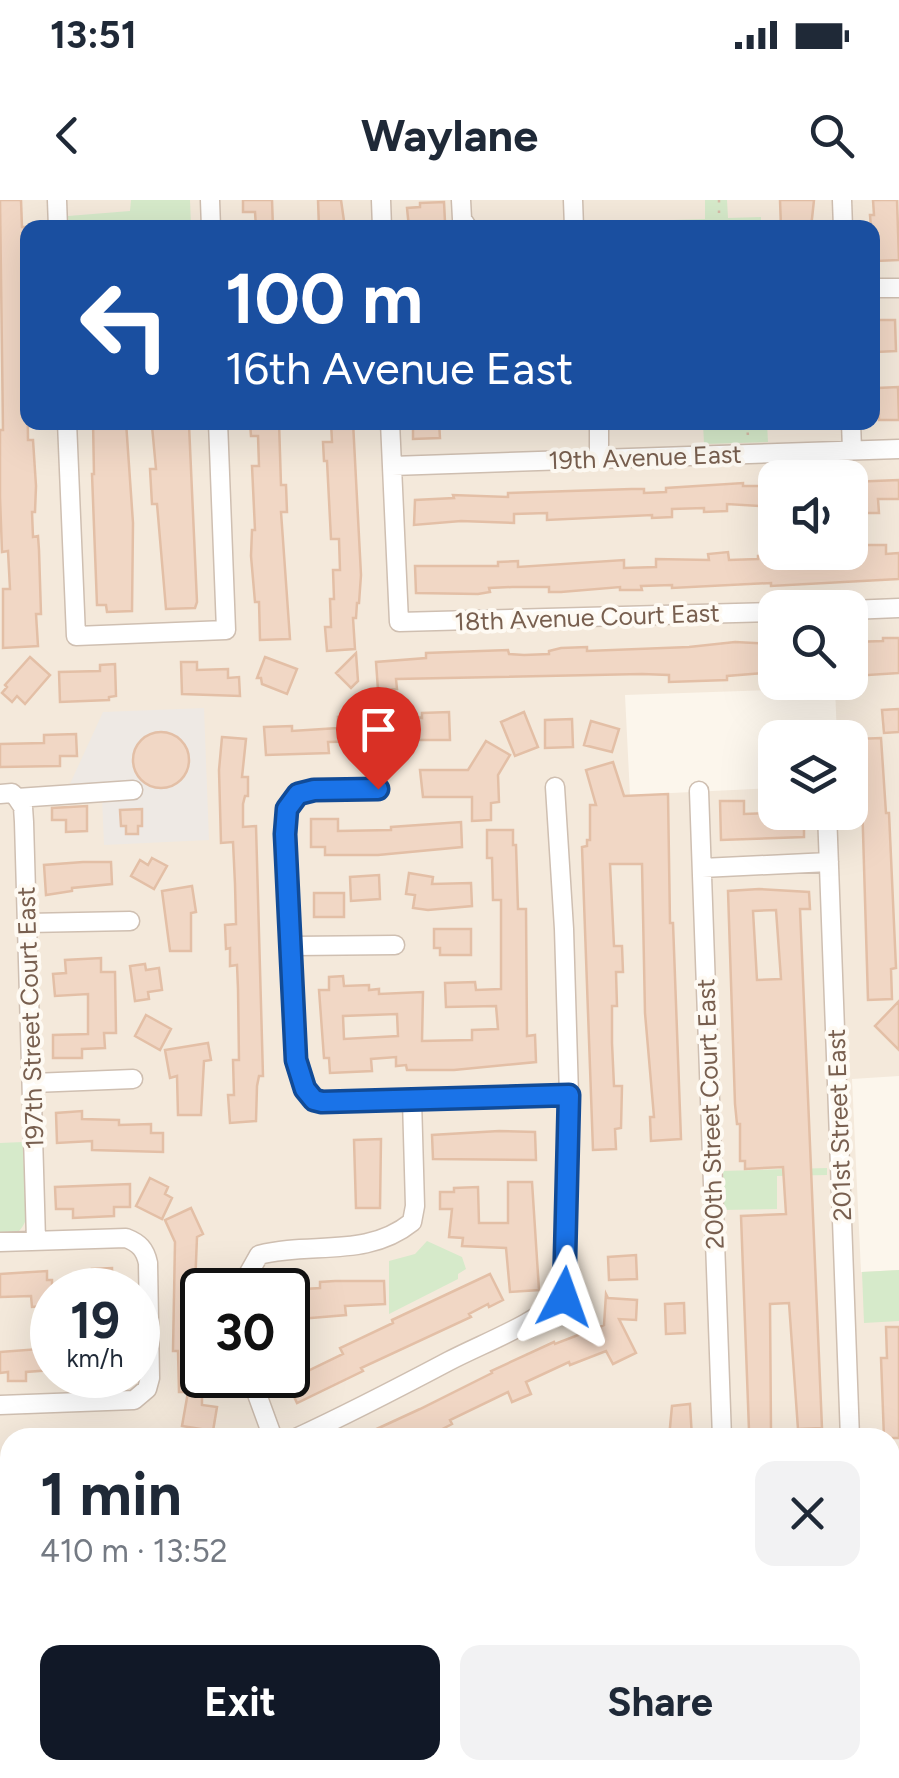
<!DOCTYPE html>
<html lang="en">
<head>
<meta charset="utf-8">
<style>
  :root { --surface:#fff; --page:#f2f2f3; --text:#1f2937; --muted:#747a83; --accent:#111827 }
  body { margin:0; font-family:Figtree,sans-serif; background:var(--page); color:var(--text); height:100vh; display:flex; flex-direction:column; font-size:38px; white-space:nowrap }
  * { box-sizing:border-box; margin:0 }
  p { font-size:32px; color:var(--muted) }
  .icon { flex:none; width:55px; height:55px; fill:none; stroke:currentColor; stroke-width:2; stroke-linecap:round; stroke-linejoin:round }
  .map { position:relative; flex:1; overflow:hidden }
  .sheet { position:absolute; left:0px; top:1228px; width:900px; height:352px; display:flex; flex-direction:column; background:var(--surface); border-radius:30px 30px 0 0; box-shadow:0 10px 40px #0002 }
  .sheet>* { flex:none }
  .top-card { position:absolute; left:20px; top:20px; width:860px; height:210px; border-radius:20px; box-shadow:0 10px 40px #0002; background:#1a4fa0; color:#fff; overflow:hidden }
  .controls { position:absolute; left:758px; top:260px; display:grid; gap:20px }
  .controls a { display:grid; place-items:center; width:110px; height:110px; border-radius:20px; background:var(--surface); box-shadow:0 10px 40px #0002; font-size:50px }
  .speed { position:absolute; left:30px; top:1068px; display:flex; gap:20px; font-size:50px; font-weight:700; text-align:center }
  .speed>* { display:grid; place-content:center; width:130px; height:130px; border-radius:50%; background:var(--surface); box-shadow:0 10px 40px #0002; line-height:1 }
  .speed small { font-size:25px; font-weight:400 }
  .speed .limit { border:5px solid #111; border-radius:15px; background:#fff; color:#111 }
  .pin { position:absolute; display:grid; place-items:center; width:85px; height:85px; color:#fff; margin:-102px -42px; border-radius:50% 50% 50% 0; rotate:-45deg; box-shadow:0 0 10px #0007 }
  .pin .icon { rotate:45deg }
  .me { position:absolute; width:110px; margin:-55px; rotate:4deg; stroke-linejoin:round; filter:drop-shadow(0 0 8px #0008) }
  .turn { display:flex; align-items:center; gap:35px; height:210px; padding:0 40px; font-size:45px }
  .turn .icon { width:130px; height:130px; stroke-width:2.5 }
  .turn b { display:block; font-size:70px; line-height:85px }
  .round { display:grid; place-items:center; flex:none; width:105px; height:105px; border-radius:20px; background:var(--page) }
  .overview { display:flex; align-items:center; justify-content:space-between; height:170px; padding:0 40px }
  h1 { font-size:60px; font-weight:700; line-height:75px }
  .button { display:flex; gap:20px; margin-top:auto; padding:20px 40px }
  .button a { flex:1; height:115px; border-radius:20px; background:var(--accent); color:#fff; font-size:40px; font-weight:700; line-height:115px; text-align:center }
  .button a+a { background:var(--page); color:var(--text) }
  .status { display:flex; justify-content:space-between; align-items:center; height:70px; padding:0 50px; background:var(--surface); direction:ltr }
  .status svg { height:28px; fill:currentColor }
  header { display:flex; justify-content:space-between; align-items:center; height:130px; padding:0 40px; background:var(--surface); font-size:45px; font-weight:700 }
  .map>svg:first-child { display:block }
</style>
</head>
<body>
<div class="status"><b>13:51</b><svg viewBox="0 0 49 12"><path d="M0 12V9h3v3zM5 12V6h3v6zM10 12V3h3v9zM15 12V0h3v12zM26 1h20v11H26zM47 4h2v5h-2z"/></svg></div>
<header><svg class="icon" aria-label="back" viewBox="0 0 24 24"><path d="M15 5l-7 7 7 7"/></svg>Waylane<svg class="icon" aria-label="search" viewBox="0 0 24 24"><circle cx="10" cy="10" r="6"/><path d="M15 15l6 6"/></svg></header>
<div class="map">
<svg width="899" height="1578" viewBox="0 0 899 1578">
  <rect width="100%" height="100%" fill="#fcf6ec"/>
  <path fill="#f4e9db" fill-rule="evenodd" d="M0,0H899V876L852,879L861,1072L899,1070V1325H890V1238H10V1570H646V1578H0ZM28,28H872V222H28ZM775,278H850V352H775ZM775,408H850V482H775ZM835,488L837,537L850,538V612H775V588L630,595L625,495ZM52,1090H138V1175H52ZM202,1090H288V1175H202Z
    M890,1357H899V1578H683V1570H890Z"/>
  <path fill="#eee9e4" d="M204,508L209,640L104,645L102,598L69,586L103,512Z"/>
  <path fill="#d6eaca" d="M131,0H190L191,27H69L68,16L130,11Z
    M705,0H727L728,18L761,17V27H642V21L705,19Z
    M703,223H767L768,242L704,244Z
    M23,942L26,1020C20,1033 14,1037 0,1038V943Z
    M827,968V975L777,976V1009L722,1010V971Z
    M427,1041L462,1057L466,1069L458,1074V1079L389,1114V1061L415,1054Z
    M899,1070V1121L864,1123L862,1072Z
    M125,1570H321L125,1577Z"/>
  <path fill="#f1d7c5" stroke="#e3bfa6" stroke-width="2.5" fill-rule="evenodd" d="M0,0H21L22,27H25L28,240H33L36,286L35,312H32L33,337L38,336L39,350L41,414H36L38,446L3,448V389H10L8,351L2,352L0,297V230H3Z
    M243,0H272L273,28H256L255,12H243Z
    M318,0H341L345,28H319Z
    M780,0H814L811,28H781Z
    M873,0H897L899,60L876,61V54H873L870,15H874Z
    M444,2L445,22H435V28H409L407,8L420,7V3Z
    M876,120H895L896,151L876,152Z
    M898,187L899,220H879L878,188Z
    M93,222H126L133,323L132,411L107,412L106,405H97L92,274H94Z
    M250,222H279L281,285H286L287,312H281L290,439L260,440L259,402H255L251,356L252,330H255L252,266H259L258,236H251Z
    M331,222H353L361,375L359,403H357L356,418H353L355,449L327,451L325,427H331L330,399H334L333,370H340L339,339H331L327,261H324L323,242H332Z
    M413,222H439L440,238L413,239Z
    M189,225L197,402L195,408L166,409L157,304H152L150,269H156L152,226Z
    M899,280V299H878L879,313H858V305H850V282Z
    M743,283V286H775V307L727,304V311L704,312V308L672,309V317L652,318V315L547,320V313L514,314V323L461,321L414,325L415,300L454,298L453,295L508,297V293L632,289H644V293L666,292V288Z
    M866,345H886V354L899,353V379L771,386V383L672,388V385L641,386L642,390H620V387L561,392H549V387H512L489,388L490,392L478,394L416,393L415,366H498V362L518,361V367L624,360V368L656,367V359L709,360L708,354L728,352L729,360L758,359V356L784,354L850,352V350L866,349Z
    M883,438H899V473L853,476L852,442L883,441Z
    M735,442L775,444V472L727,476V480L669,482V475L642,474L396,479L397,489L378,490L376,462L426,458V453L508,450L509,454L524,455L549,454V451L561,448L587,447V451L689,447Z
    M356,453L358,481L351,488L336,473Z
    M30,457L50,475L25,504L17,496L12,502L2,493L7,487L5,485Z
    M265,457L297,469L287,494L262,484L261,478H257Z
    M181,462H197V470L228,469V478L239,477L240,496L182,494Z
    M115,464L116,496L109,497V500L60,502L59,472L100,471V465Z
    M899,509V532L884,533L882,510Z
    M393,512L422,518V513L449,512L450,540H412L411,550L396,548L398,535L389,533Z
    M524,512L538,547L515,556L501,522Z
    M369,516V541L328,542L329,553L266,555L264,527L292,526V531L338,528V517Z
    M572,519L573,547L545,548V520Z
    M591,521L619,529L612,552L584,545Z
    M790,524L801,527L812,538H766Z
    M133 560a28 28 0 1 1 56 0a28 28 0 1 1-56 0Z
    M76,534L77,556H60V566L0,567V544L44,543V535Z
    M222,537L246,539L242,577H248V596H245L243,604V627L256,626L263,876H259L257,886L256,921L230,923L228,895H234L233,860H239L238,789L237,765L230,766V748L226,749L225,725L236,724L235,684L233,642L221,643L219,570Z
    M881,538L886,613H889L896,768L891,769L892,799L868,800L861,565L857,539Z
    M486,541L510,555L498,575L499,602L491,603V620L472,621V597H423L420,570H468Z
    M613,562L624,596L668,594L670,723H673L681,939L651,941L650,917H654L645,813L642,664H610L614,746H622L623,772H616L617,806H612V843L614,886H622L621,928L615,929L616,949L593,950L582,647L587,646V640H590V605H596L586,570Z
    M720,601H744V614L804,612V637L721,640Z
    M87,606V631L66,632V620H52V608Z
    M142,609V626H138V634H126V626H121L120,610Z
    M311,619H338V631L391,630V627L461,622L462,647L378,655H325V647H311Z
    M487,630H513V645H516L518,709H526L527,836L535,835L536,862L454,870H407L406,865L396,866V857L371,859L372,871L330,873L329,858H324L319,790H329V777L343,776L344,786L369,785V790L379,789V794L423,792L422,841L472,840V830L498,829L496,806L446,807L445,783L475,782L476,790L501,789V700H493L492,658H487ZM397,814L398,836L344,839L343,816Z
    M152,658L167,666L154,689L131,676L140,660L148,665Z
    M83,662H111L112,684L72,688V691L46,695L44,665Z
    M409,673L433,677L432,684L471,683L472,706L428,710L413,708L415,695L406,694Z
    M379,675L380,699L351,701L350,677Z
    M192,686L196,712L191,713V751H170L162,691Z
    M759,689L809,692L810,709H800L822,1228L798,1229L789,1103L770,1104L771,1230H749L741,1016L786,1014L783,967L745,969V961H740V924H737L735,904L728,691ZM776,710L781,779L757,780L753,711Z
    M314,693H344V717H314Z
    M434,729H471V755H440V748H434Z
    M101,758V772H115L116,833H104L105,848L82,849V858H53V835L88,834V794L55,796L53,774L66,773L65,760Z
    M145,764L146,770L159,768L162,790L148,792L149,799L135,801L130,766Z
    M899,801V850L875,826Z
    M146,815L171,829L160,850L135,836Z
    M208,843L211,860L204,861L201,915H178L177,876L170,878L165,850Z
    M82,911V919L119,920V925L151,924V933H163V952L92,950V941L57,943L56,913Z
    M499,931L535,932L536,960L433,959L432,935Z
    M381,939L380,1008H356L354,940Z
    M150,978L168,987L165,994L172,998L162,1019L136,1006Z
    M508,982H532L539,1090L510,1092L506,1048L462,1046L463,1038L449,1037L452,1009H440V992H454V988L478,987L479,1023H508Z
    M130,984V1007H114V1016L73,1018V1009H56L55,987Z
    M191,1008L203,1034L197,1037L195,1087H198L202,1125V1205L217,1207L213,1231L182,1226L188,1192H179L178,1151H173L175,1042L165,1020Z
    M636,1055L637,1079L609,1080L608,1057Z
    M112,1068L113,1090H93L92,1069Z
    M47,1071V1080H52V1099H44V1106L32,1107L31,1096L0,1097V1074Z
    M490,1074L503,1100L489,1107L488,1104L469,1114L471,1117L361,1168L363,1171L297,1203L287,1181L343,1154L340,1148L393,1123L392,1120Z
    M335,1081H384L385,1104L345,1106L346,1115L288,1120V1090L320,1088V1082Z
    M606,1094L608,1098L637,1100L636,1120L619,1119L636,1153L613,1164L606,1151L570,1165L569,1162L526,1182L531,1194L512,1202L508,1192L450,1220L452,1224L425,1238H357L420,1209L492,1173L491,1171L554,1142L555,1144L604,1125Z
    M684,1103L685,1133L666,1134L665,1104Z
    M886,1127H899V1238H884L881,1158H887Z
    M52,1148V1170L26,1172V1181H8V1172L0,1173V1152Z
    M690,1204L692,1238H669L672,1206Z"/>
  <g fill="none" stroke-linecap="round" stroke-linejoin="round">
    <g stroke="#cfbfb1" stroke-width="21">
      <path id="minor" d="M57,0L58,28
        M210,0L211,28
        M381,0L382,28
        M461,0L462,19L468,28
        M573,0L574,28
        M842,0L843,28
        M872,88H899
        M67,222L76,436L226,430L218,222
        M390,222L399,422L775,412
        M599,222V259
        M851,222L852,250
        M392,266L899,249
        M850,410L899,408
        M379,589L315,590L298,594L287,609L285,634L296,859L301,880L314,900L331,903L569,895
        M699,591L722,1238
        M0,594L12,593L17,598L133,590
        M17,598L23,607L24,622L36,1040
        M827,612L850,1238
        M702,668L829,662
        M27,723L130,721
        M293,746L395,745
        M33,883L133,879
        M0,1042L126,1038C139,1043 145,1049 148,1063L150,1178L147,1189L134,1200L0,1205
        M245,1090L246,1078L259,1055C311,1041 366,1059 412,1022L415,1006L412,900
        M250,1175L273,1238
        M296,1238C348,1214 398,1188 449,1161C488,1141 531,1126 564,1097L569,895L564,729L555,587
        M890,1334H899
        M0,1362H10
        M890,1514L893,1578
        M93,1570V1578
        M662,1570V1578
        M756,1570L757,1578"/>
    </g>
    <path stroke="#d6bba7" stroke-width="2.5" stroke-dasharray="2.5 8" stroke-linecap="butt" d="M719,0V28
      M747,222L748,237"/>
    <use href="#minor" stroke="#fff" stroke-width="18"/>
  </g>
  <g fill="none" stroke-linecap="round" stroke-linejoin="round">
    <g stroke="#114b97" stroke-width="25">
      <path id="route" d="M378,589L314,590L298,594L287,609L285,634L296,860L305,889L314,900L322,902L569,895L564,1097"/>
    </g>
    <use href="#route" stroke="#1a73e8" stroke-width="18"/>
  </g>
  <g text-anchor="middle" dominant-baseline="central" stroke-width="8" stroke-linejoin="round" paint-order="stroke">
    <g font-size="25" fill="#785f4f" stroke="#fefaf3">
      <text transform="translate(645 257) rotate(-2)">19th Avenue East</text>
      <text transform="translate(587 417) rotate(-2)">18th Avenue Court East</text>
      <text transform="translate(30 818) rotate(-92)">197th Street Court East</text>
      <text transform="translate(710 914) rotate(-92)">200th Street Court East</text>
      <text transform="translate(839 925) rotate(-92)">201st Street East</text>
    </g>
  </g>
</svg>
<div class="controls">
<a><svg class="icon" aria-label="sound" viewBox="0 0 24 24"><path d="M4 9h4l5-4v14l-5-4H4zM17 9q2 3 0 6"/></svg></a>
<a><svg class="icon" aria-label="search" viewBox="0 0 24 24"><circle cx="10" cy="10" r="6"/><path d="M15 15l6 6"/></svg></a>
<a><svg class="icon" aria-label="layers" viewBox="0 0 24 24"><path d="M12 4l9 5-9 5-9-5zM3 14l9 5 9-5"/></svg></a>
</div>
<div class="speed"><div>19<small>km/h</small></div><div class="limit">30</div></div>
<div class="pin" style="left:378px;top:589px;background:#d93025"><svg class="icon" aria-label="arrive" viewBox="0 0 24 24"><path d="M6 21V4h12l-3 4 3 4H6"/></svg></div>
<svg class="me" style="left:564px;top:1097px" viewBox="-20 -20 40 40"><path d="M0-17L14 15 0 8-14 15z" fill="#1a73e8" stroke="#fff" stroke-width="4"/></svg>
<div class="top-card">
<div class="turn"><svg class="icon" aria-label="left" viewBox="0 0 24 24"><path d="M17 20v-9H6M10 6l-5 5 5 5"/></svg><div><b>100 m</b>16th Avenue East</div></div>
</div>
<section class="sheet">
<div class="overview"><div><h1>1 min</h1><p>410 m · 13:52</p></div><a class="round"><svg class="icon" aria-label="close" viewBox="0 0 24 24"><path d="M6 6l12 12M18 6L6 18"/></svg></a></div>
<div class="button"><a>Exit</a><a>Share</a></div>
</section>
</div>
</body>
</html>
